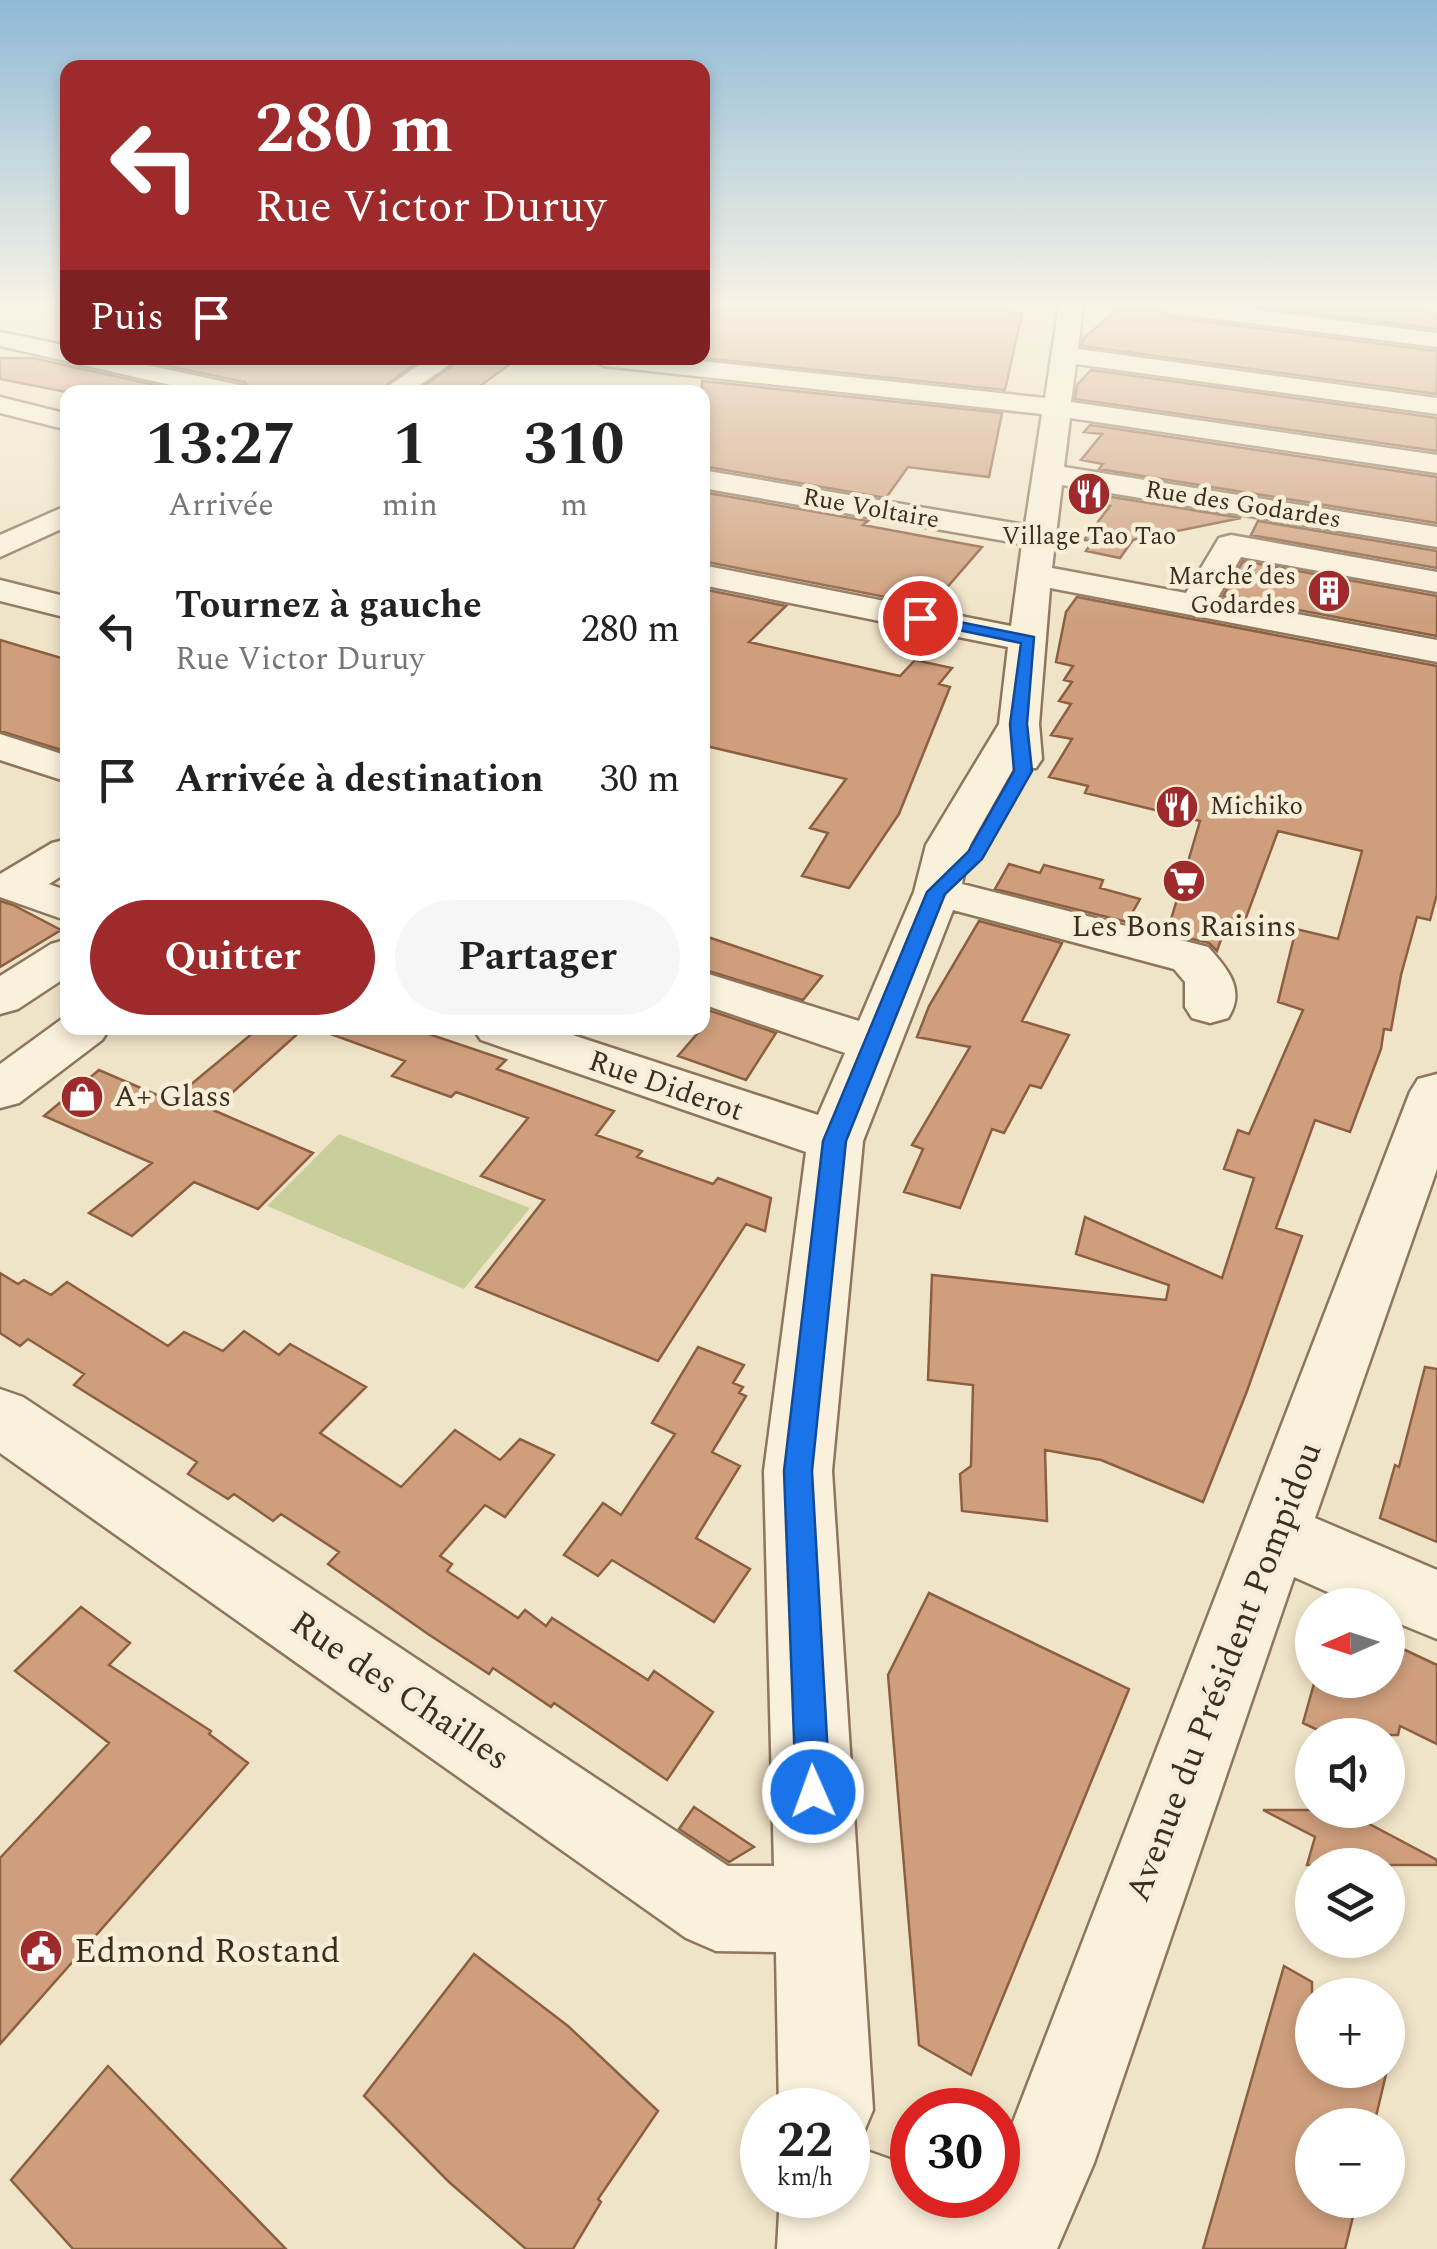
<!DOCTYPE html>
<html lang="fr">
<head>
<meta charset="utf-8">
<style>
  :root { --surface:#fff; --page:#f6f6f6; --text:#222; --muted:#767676; --accent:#9e2a2b }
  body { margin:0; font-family:Spectral,serif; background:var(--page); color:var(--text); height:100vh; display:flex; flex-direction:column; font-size:38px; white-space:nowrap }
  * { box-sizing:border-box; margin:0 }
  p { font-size:32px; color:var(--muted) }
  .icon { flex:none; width:55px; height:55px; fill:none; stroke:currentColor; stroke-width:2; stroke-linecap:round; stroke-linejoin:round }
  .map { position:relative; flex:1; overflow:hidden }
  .details { position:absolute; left:60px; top:385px; width:650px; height:650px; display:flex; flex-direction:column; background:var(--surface); border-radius:20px; box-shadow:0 5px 15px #0003 }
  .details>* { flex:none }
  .banner { position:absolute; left:60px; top:60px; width:650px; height:305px; border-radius:20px; box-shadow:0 5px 15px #0003; background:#9e2a2b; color:#fff; overflow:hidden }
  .needle { width:65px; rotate:267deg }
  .tools { position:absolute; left:1295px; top:1588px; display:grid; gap:20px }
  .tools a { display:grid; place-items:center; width:110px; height:110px; border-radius:50%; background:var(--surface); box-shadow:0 5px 15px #0003; font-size:50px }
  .speed { position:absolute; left:740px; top:2088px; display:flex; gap:20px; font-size:50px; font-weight:700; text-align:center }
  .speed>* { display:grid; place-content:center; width:130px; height:130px; border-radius:50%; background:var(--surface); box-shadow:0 5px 15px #0003; line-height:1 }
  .speed small { font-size:25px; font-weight:400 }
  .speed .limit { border:15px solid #d22; background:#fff; color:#111 }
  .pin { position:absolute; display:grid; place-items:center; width:85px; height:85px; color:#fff; margin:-42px; border:5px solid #fff; border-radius:50%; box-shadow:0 2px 10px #0007 }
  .me { position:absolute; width:110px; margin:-55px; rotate:358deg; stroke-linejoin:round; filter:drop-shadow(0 0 8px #0008) }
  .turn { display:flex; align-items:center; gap:35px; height:210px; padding:0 30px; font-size:45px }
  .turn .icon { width:130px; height:130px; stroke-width:2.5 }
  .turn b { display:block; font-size:70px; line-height:85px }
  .then { display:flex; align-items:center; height:95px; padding:0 30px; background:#0003; gap:20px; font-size:38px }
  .eta { display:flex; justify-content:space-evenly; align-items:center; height:170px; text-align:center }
  .eta b { font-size:60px; font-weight:700; line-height:70px }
  .cta { display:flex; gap:20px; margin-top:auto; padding:20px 30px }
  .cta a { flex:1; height:115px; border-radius:60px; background:var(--accent); color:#fff; font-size:40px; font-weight:700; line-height:115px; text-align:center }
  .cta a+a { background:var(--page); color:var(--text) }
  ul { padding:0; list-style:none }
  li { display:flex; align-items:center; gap:30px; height:150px; padding:0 30px }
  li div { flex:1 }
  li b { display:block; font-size:38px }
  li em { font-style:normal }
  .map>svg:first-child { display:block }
</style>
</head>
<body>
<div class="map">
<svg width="1437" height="2249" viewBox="0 0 1437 2249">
  <rect width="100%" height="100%" fill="#f0e4c8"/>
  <path fill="#c9cf9b" d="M1113,306H1150L1437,341V363L1111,319Z
    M339,1134L530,1208L464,1289L267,1206Z"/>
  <path fill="#cf9f7d" stroke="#8d5f41" stroke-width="2.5" d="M725,306H965L1022,314L1005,390L702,358V320Z
    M1121,306H1154L1169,317L1437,351V394L1082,346L1083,339Z
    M1253,306H1377L1437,313V329Z
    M0,358H33L186,392H66L0,379Z
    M130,358H423L377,392H252L245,382Z
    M462,358H518L472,392H416Z
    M1091,370L1437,418V451L1075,399L1077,385Z
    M702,381L1002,413L989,477L908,467L886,498L702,466Z
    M1090,425L1437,477V523L1099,469L1103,464L1081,460L1102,434L1084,432Z
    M702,492L868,521L863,525L982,547L931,606L702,561Z
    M1081,492L1241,518L1133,540L1120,558L1086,551L1093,541L1084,540L1110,506L1075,500Z
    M1258,521L1437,551V568L1251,535Z
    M1243,561L1437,596V636L1223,596Z
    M702,589L786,606L749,642L900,676L915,660L952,668L939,684L950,687L899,814L849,888L802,876L828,833L810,828L846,779L702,745Z
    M1077,597L1437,666V894L1430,920L1417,917L1401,975L1391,1030L1384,1029L1381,1049L1350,1132L1315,1120L1276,1228L1302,1236L1247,1391L1203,1502L1101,1460L1045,1450L1047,1521L962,1511L960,1474L971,1466L973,1385L928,1380L932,1275L1166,1300L1169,1285L1076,1254L1085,1217L1222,1278L1254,1178L1224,1169L1238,1130L1249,1134L1303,1010L1278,1002L1296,929L1338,939L1362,851L1278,831L1244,923L1228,919L1217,951L1209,943L1167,933L1200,821L1085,793L1088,786L1049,777L1072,739L1051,735L1071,704L1059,701L1072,682L1064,680L1073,666L1056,662L1066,612Z
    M0,640L68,660V752L0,731Z
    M1009,864L1040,873L1044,865L1103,880L1100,888L1140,899L1127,922L995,889Z
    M0,901L13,905L61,930L0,967Z
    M979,921L1062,943L1022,1021L1069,1035L1041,1088L1030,1085L1004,1133L992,1129L960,1208L904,1192L923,1149L912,1145L970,1047L917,1037L929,1006Z
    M702,935L822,976L803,1000L702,969Z
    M702,1008L776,1033L746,1080L678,1056L702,1028Z
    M259,1028H304L213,1110L313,1153L258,1209L194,1182L132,1236L89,1213L152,1163L44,1116L99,1070L171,1101Z
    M326,1028H411L506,1060L497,1069L614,1111L596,1135L642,1151L637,1157L713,1184L718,1178L771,1198L765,1231L746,1224L658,1361L476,1287L544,1200L481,1176L528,1118L456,1092L451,1097L392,1076L405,1061L325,1032Z
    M0,1273L18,1284L24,1280L51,1295L67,1282L168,1346L184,1332L223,1351L244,1331L279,1355L290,1344L366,1387L320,1433L401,1487L455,1430L500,1460L520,1439L554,1455L505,1517L485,1505L440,1556L452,1564L447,1571L518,1618L525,1610L546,1626L552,1618L648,1680L654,1671L713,1712L667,1780L554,1703L551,1707L493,1668L489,1674L428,1634L328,1564L339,1552L281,1514L273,1521L234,1494L228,1499L188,1474L197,1462L74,1385L84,1374L28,1339L20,1346L0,1333Z
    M698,1347L744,1365L733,1383L743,1387L739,1393L746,1396L712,1452L740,1466L696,1538L750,1569L714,1622L612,1560L598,1576L564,1555L603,1503L621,1515L675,1434L652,1423Z
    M1425,1367L1437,1369V1542L1380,1518L1395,1465L1399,1467Z
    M929,1593L1129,1689L971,2075L919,2045L888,1675Z
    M81,1607L130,1643L109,1665L211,1731L209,1734L248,1763L0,2044V1858L109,1743L15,1671Z
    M1388,1642L1437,1665V1744L1400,1726L1398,1735H1328L1303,1723L1315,1680H1388Z
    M694,1807L754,1847L729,1862L679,1829Z
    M1263,1810H1343L1437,1860V1865H1307L1315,1837Z
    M474,1954L568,2026L658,2111L598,2199L601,2202L573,2249H526L449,2182L364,2096Z
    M1284,1966L1312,1982V2070H1387L1374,2125H1312V2200H1357L1345,2249H1203Z
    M108,2066L286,2249H73L11,2180Z"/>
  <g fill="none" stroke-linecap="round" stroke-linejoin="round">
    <g stroke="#8d765c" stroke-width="5">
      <path id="minor" d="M702,306H722L702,317Z
        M1059,306H1083L1078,349L1437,398V414L1076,364L1071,402L1437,455V473L1070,418L1064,467L1437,527V547L1062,485L1052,568L1186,593L1219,538L1231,535L1437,572V592L1241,557L1217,599L1437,640V662L1050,588L1039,724L1042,759L1036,768L1013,769L970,845L962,884L1208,947C1228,969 1246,990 1228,1018L1210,1023L1192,1018L1185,1007V982L1174,969L953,910L863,1141L832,1471L873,2110L859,2143L853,2146L912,2167V2195H998V2161L1410,1092L1418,1079L1437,1074V1169L1315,1518L1437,1570V1639L1388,1619V1605H1357L1294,1577L1094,2163L1057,2249H777L780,2195H848V2110H779L776,1952L716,1951L686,1938L0,1453V1389L23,1397L728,1866H774L764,1471L806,1152L481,1040L473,1028H551L818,1115L845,1053L702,1004V972L859,1021L914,892L926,845L999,724L1008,647L702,585V565L1011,626L1022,544L702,488V470L1025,525L1042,414L604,366L591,358H672L1045,398Z
        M1157,306H1224L1437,333V347L1169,313Z
        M0,332L68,346V358H114L244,386L248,392H201L0,346Z
        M429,358H459L410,392H380Z
        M0,397L68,414V430L0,413Z
        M68,505V526L0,557V535Z
        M0,580L68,597V618L0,601Z
        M0,734L68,756V782L0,760Z
        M68,839V872L49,884L68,891V921L0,897V874L52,843Z
        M68,939V976L18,1009L0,1014V976L51,944Z
        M66,1016L68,1028H110L102,1040L19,1103L0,1108V1064Z"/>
    </g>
    <use href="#minor" fill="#faf1dc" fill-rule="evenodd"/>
  </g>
  <linearGradient id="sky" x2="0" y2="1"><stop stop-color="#8fbad6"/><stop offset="0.49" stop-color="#f8f3e6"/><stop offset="1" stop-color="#f8f3e6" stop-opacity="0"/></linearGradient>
  <rect width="1437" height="621" fill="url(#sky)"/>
  <path fill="#1a73e8" stroke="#114b97" stroke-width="2.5" d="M920,614L1034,637L1027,724L1032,771L982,859L945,894L846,1141L812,1471L830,1792L825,1804L813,1808L801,1804L796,1792L784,1471L823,1141L927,892L968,852L1014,771L1010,724L1021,643L915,621L913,618Z"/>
  <defs>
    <g id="restaurant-disc" transform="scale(2.25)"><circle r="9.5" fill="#9e2a2b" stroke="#f7eed8"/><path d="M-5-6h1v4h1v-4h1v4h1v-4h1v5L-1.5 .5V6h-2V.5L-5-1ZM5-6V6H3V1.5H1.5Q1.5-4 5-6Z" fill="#fff"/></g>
    <g id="building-disc" transform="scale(2.25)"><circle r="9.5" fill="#9e2a2b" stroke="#f7eed8"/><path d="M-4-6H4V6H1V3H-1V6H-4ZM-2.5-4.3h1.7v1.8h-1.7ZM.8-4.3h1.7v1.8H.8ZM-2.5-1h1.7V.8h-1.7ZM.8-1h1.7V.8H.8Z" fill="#fff"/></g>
    <g id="supermarket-disc" transform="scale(2.25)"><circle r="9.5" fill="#9e2a2b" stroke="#f7eed8"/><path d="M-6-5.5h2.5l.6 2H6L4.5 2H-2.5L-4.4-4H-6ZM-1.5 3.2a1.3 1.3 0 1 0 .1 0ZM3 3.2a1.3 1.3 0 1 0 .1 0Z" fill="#fff"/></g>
    <g id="shop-disc" transform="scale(2.25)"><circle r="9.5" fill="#9e2a2b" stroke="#f7eed8"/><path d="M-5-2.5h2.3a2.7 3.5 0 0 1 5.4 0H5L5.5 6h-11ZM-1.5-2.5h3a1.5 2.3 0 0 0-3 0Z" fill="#fff"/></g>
    <g id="civic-disc" transform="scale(2.25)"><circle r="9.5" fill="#9e2a2b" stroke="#f7eed8"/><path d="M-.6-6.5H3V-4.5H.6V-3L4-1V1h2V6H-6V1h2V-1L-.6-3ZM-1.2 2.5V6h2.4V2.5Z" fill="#fff"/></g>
  </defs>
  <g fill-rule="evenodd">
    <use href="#restaurant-disc" x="1089" y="494"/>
    <use href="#building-disc" x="1329" y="591"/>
    <use href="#restaurant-disc" x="1177" y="807"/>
    <use href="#supermarket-disc" x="1184" y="881"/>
    <use href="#shop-disc" x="82" y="1097"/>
    <use href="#civic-disc" x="41" y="1951"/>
  </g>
  <g text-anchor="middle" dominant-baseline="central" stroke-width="9" stroke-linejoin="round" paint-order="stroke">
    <g font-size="25" fill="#3d2e20" stroke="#f7eed8">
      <text transform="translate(1243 505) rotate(9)">Rue des Godardes</text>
      <text transform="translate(871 509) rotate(10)">Rue Voltaire</text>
    </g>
    <g font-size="25" fill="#3d2e20" stroke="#f7eed8">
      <text x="1089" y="537">Village Tao Tao</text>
      <text x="1296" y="577" text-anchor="end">Marché des<tspan x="1296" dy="29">Godardes</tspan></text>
      <text x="1210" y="807" text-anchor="start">Michiko</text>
    </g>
    <g font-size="30" fill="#3d2e20" stroke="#f7eed8">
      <text x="1184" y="927">Les Bons Raisins</text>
      <text x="114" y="1097" text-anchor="start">A+ Glass</text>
    </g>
    <g font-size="30" fill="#3d2e20" stroke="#f7eed8">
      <text transform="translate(666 1086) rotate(19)">Rue Diderot</text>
    </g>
    <g font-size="35" fill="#3d2e20" stroke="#f7eed8">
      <text transform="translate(1224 1672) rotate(-69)">Avenue du Président Pompidou</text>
      <text transform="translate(400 1691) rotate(34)">Rue des Chailles</text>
    </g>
    <g font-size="35" fill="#3d2e20" stroke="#f7eed8" text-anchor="start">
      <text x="74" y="1951">Edmond Rostand</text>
    </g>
  </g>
</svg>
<div class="tools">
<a><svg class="needle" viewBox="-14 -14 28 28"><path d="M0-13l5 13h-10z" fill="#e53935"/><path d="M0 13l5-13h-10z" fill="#767676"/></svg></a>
<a><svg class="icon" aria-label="sound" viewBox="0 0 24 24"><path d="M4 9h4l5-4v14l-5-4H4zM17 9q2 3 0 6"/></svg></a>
<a><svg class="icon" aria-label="layers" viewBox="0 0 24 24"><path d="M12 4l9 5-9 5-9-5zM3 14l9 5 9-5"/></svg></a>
<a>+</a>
<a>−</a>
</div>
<div class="speed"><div>22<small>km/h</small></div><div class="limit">30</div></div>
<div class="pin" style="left:920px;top:618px;background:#d93025"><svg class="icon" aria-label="arrive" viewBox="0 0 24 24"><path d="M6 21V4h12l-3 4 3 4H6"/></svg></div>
<svg class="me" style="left:813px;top:1792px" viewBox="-20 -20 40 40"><circle r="17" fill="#1a73e8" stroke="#fff" stroke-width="3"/><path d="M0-11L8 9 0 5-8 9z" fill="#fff"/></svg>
<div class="banner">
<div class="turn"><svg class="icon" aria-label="left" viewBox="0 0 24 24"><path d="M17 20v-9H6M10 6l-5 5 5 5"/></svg><div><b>280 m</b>Rue Victor Duruy</div></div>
<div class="then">Puis<svg class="icon" aria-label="arrive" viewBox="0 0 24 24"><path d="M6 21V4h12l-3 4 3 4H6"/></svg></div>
</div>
<section class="details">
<div class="eta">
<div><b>13:27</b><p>Arrivée</p></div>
<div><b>1</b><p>min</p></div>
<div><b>310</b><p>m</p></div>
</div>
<ul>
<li><svg class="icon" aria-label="left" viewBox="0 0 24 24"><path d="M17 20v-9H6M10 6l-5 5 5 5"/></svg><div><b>Tournez à gauche</b><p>Rue Victor Duruy</p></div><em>280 m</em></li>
<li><svg class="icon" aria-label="arrive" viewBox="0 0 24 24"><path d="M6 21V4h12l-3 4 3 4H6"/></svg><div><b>Arrivée à destination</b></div><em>30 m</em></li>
</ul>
<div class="cta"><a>Quitter</a><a>Partager</a></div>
</section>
</div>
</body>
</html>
